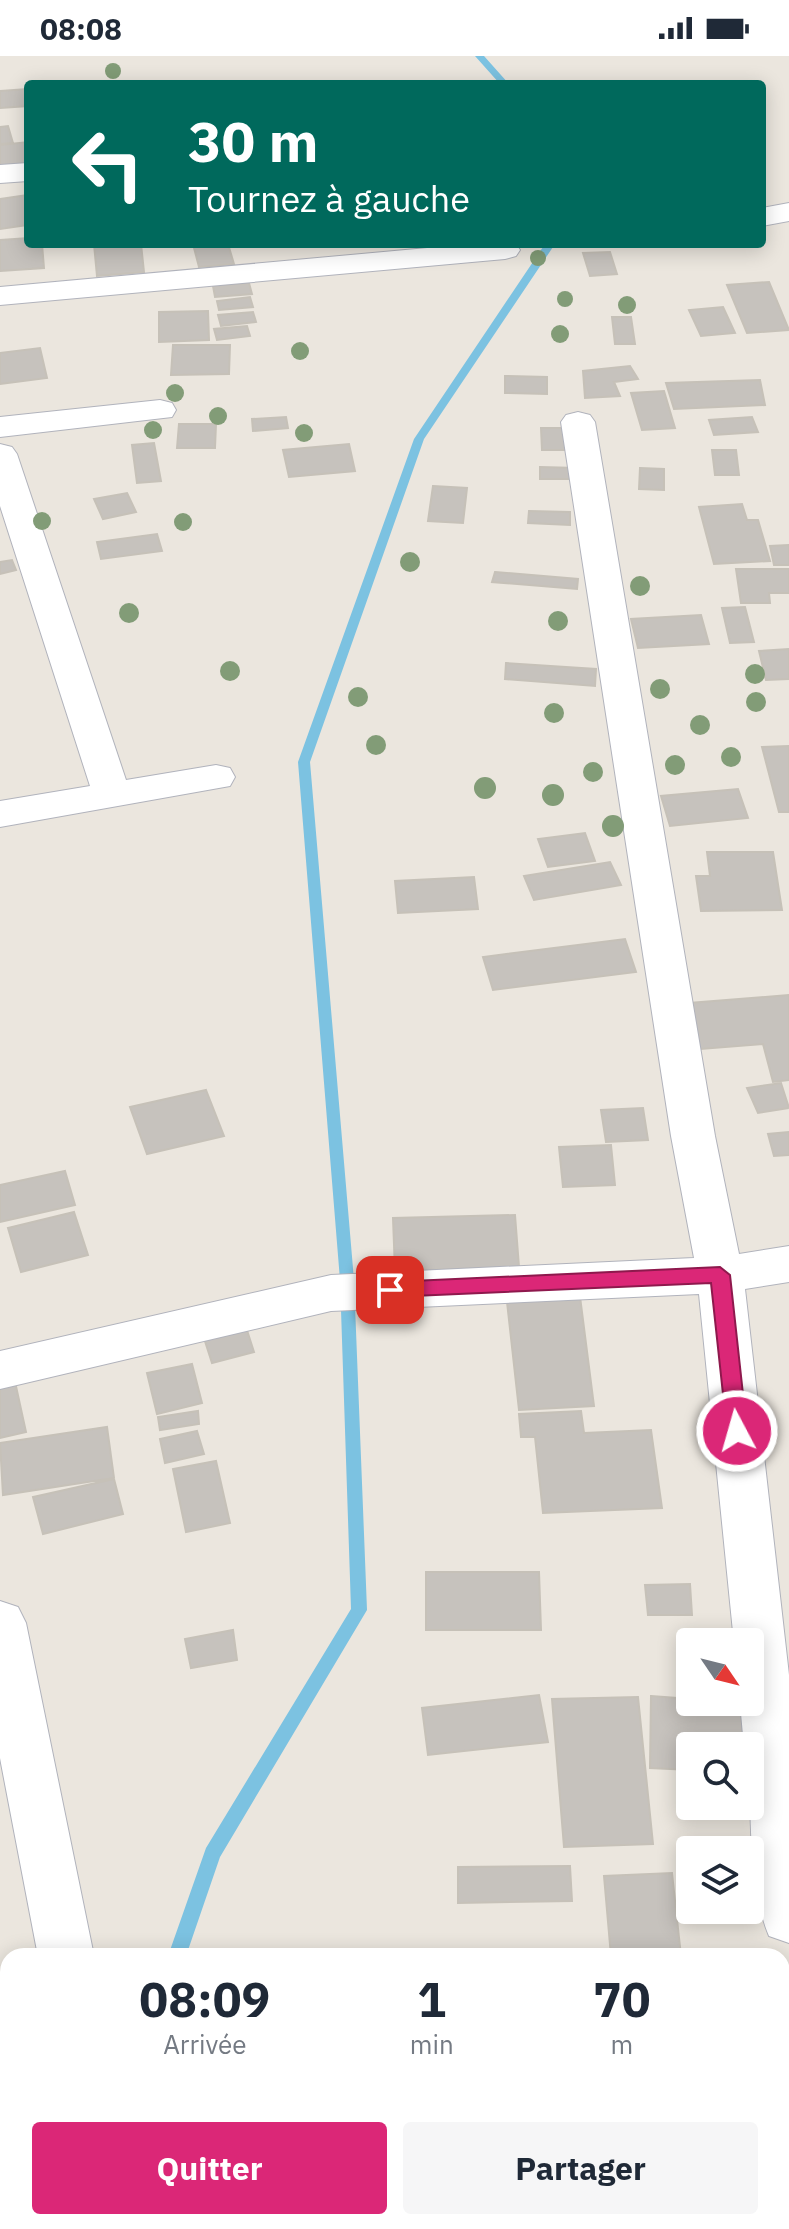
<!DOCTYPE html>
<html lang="fr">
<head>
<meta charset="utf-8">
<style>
  :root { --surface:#fff; --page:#f6f6f7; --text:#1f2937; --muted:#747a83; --accent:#db2777 }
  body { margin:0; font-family:"IBM Plex Sans",sans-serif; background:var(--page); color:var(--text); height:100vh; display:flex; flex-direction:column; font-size:30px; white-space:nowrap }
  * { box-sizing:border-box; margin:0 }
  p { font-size:26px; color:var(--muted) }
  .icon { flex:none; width:44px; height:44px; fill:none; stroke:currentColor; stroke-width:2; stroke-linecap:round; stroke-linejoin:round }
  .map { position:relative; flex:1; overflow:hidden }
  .panel { position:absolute; left:0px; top:1892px; width:790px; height:282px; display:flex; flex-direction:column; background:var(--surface); border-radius:24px 24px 0 0; box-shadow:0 4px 20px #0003 }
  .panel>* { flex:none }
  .guide { position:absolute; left:24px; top:24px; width:742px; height:168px; border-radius:8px; box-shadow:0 4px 20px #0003; background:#00695c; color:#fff; overflow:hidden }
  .needle { width:52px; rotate:125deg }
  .controls { position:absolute; left:676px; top:1572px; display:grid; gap:16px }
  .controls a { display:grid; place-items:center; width:88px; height:88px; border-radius:8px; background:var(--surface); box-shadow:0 4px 20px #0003; font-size:40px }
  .pin { position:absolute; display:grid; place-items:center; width:68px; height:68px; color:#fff; margin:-34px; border-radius:16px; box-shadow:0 4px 12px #0006 }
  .me { position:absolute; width:88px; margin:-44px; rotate:354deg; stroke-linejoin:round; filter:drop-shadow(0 0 6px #0008) }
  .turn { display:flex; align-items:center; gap:28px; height:168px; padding:0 32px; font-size:36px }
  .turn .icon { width:104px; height:104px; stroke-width:2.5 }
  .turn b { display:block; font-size:56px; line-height:68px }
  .eta { display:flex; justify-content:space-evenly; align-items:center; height:136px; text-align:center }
  .eta b { font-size:48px; font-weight:800; line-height:56px }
  .button { display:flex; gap:16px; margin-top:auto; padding:16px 32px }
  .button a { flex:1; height:92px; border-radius:8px; background:var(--accent); color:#fff; font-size:32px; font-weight:800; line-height:92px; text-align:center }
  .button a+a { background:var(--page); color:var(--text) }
  .status { display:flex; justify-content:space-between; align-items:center; height:56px; padding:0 40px; background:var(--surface); direction:ltr }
  .status svg { height:22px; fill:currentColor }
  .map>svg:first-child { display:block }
</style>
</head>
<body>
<div class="status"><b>08:08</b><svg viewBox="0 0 49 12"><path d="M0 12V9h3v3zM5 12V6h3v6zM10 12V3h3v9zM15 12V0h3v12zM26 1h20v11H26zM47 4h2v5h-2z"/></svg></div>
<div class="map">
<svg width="789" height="2173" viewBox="0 0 789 2173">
  <rect width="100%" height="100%" fill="#ebe6de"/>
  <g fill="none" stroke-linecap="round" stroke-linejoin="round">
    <path fill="#7cc2e1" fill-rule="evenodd" d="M475,0H484L509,28H500Z
      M545,188H555L424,383L310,706L354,1224L367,1554L220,1801L186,1900H168L206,1792L351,1553L340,1224L298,706L414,383Z
      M21,2166H49L45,2173H17Z"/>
  </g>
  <path fill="#c6c2bd" stroke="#c6c1b8" stroke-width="2" d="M27,33L28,50L0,52V35Z
    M8,70L13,87L0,88V71Z
    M28,86V107L0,110V89Z
    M28,139V169L0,173V143Z
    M28,182V188H42L44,212L0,215V184Z
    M94,188H141L144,216L97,220Z
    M193,188H228L234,208L199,211Z
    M610,196L617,218L590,220L583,197Z
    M769,226L789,274L747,277L727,229Z
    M249,227L252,238L215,241L213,230Z
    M250,241L253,251L219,254L217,245Z
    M723,251L735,277L701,280L689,254Z
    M208,255L209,284L159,286V256Z
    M253,256L256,266L221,270L218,259Z
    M612,261H631L635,288H615Z
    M247,270L250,280L217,284L214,273Z
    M173,289H230L229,318L171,319Z
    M40,292L47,322L0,328V297Z
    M630,310L638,323L614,326L620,340L585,342L583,315Z
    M505,320L547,321V338L505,337Z
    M760,324L765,349L674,353L666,327Z
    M664,335L675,372L642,374L631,337Z
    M286,361L288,372L253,375L252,363Z
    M752,361L758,376L714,379L709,364Z
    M179,368H216L215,392H177Z
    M541,372H563L565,394H542Z
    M154,387L161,425L137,427L132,389Z
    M349,388L355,415L289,421L283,394Z
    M712,394H736L739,419H715Z
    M540,411L577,412L576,423H540Z
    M640,412L664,413V434L639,433Z
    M433,430L467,432L463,467L428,465Z
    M127,437L136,456L103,463L94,443Z
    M742,448L747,464H758L770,505L714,508L699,451Z
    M529,455L570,456V469L528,467Z
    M157,478L162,495L101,503L97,486Z
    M789,489V509H774L770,490Z
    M12,504L16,514L0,518V506Z
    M736,513H789V537H769L770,547H741Z
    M495,516L578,523L577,533L492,526Z
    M745,551L754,586L730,587L722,552Z
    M701,559L709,588L638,592L631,563Z
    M789,593V623L766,624L759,595Z
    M506,607L596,613L595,630L505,623Z
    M789,690V756H779L762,691Z
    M738,733L748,762L670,770L661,740Z
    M585,777L595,805L548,811L538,783Z
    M707,796H773L782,854L701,855L696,820H710Z
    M610,806L621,829L534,844L524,820Z
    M474,821L478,853L398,857L395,825Z
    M625,883L636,916L493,934L483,901Z
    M789,939V1024L773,1026L763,988L688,994L677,948Z
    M781,1027L789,1052L758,1057L747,1032Z
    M206,1034L224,1080L147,1098L130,1051Z
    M643,1052L648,1084L606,1086L601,1054Z
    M789,1076V1099L774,1100L768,1078Z
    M611,1089L615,1129L563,1131L559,1091Z
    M65,1115L75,1149L0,1166V1129Z
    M74,1156L88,1199L21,1216L8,1172Z
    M515,1159L519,1211L395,1215L393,1162Z
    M578,1225L594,1350L519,1354L505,1228Z
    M245,1268L254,1296L212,1307L203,1279Z
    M192,1308L202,1347L157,1358L147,1317Z
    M12,1312L26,1376L0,1382V1314Z
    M198,1355L199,1368L160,1374L158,1361Z
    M581,1355L584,1377L651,1374L662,1452L543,1457L535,1381H521L519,1358Z
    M107,1371L114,1422L3,1439L0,1387Z
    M197,1375L204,1398L165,1407L160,1383Z
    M216,1405L230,1467L186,1476L173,1413Z
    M114,1423L123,1458L43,1478L33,1441Z
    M426,1516H539L541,1574H426Z
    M690,1528L692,1559H648L645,1529Z
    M728,1573L730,1586H692L691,1574Z
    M233,1574L237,1604L191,1612L185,1583Z
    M539,1639L548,1686L428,1699L422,1652Z
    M651,1640L690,1643V1646H745V1690H690V1714L650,1712Z
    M638,1641L653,1788L564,1791L552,1643Z
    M570,1810L572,1845L458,1847V1811Z
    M672,1817L681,1900H611L604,1820Z"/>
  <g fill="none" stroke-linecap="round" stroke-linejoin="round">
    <g stroke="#b1b3bc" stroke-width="2">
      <path id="street" d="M28,107V125L0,127V109Z
        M789,147V165L762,170V152Z
        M471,188H516L520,194L516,200L505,203L0,249V231Z
        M160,344L172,347L176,354L172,361L0,381V361Z
        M578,356L590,359L595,366L715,1080L739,1198L789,1190V1226L745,1233L789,1619V1887L769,1880C748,1831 750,1744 750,1690H744L740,1646H750V1586H734L699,1238L331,1255L0,1333V1295L331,1219L694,1202L671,1080L561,366L566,359Z
        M0,388L12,391L17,398L126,724L216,709L230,712L235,721L230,730L0,771V745L90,730L0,450Z
        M0,1545L18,1551L26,1567L94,1900H38L0,1702Z"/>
    </g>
    <use href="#street" fill="#fff" fill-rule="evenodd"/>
  </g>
  <g fill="#829c77">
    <circle cx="113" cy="15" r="8"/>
    <circle cx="538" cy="202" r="8"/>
    <circle cx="565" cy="243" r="8"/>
    <circle cx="627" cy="249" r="9"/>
    <circle cx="560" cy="278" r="9"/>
    <circle cx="300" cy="295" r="9"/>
    <circle cx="175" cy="337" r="9"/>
    <circle cx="218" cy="360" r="9"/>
    <circle cx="153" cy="374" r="9"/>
    <circle cx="304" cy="377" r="9"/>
    <circle cx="42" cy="465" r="9"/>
    <circle cx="183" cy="466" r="9"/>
    <circle cx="410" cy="506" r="10"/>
    <circle cx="640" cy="530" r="10"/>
    <circle cx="129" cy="557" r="10"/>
    <circle cx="558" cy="565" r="10"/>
    <circle cx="230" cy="615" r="10"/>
    <circle cx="755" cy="618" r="10"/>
    <circle cx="660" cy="633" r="10"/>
    <circle cx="358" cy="641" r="10"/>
    <circle cx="756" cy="646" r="10"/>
    <circle cx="554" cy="657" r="10"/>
    <circle cx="700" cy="669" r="10"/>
    <circle cx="376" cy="689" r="10"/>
    <circle cx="731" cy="701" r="10"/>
    <circle cx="675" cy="709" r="10"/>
    <circle cx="593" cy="716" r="10"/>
    <circle cx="485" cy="732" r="11"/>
    <circle cx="553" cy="739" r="11"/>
    <circle cx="613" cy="770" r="11"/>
  </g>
  <path fill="#db2777" stroke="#8e194d" stroke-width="2" d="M720,1211L730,1219L747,1375L737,1383L727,1375L711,1227L390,1241L381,1234L390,1226Z"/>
</svg>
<div class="controls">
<a><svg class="needle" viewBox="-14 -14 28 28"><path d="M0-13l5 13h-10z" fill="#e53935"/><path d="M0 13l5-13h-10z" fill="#747a83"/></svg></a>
<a><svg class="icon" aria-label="search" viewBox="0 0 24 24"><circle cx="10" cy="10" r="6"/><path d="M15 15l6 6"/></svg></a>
<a><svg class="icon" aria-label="layers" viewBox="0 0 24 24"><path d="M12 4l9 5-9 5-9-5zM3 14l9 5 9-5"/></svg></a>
</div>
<div class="pin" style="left:390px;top:1234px;background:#d93025"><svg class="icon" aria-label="arrive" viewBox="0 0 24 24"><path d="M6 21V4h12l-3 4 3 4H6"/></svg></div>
<svg class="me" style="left:737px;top:1375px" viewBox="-20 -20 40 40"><circle r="17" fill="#db2777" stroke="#fff" stroke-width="3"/><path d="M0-11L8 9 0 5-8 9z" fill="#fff"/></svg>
<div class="guide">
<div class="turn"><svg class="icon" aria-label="left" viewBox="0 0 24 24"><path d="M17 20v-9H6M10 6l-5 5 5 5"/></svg><div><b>30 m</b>Tournez à gauche</div></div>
</div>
<section class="panel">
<div class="eta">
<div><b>08:09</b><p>Arrivée</p></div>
<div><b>1</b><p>min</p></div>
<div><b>70</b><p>m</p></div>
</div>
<div class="button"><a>Quitter</a><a>Partager</a></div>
</section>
</div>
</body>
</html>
